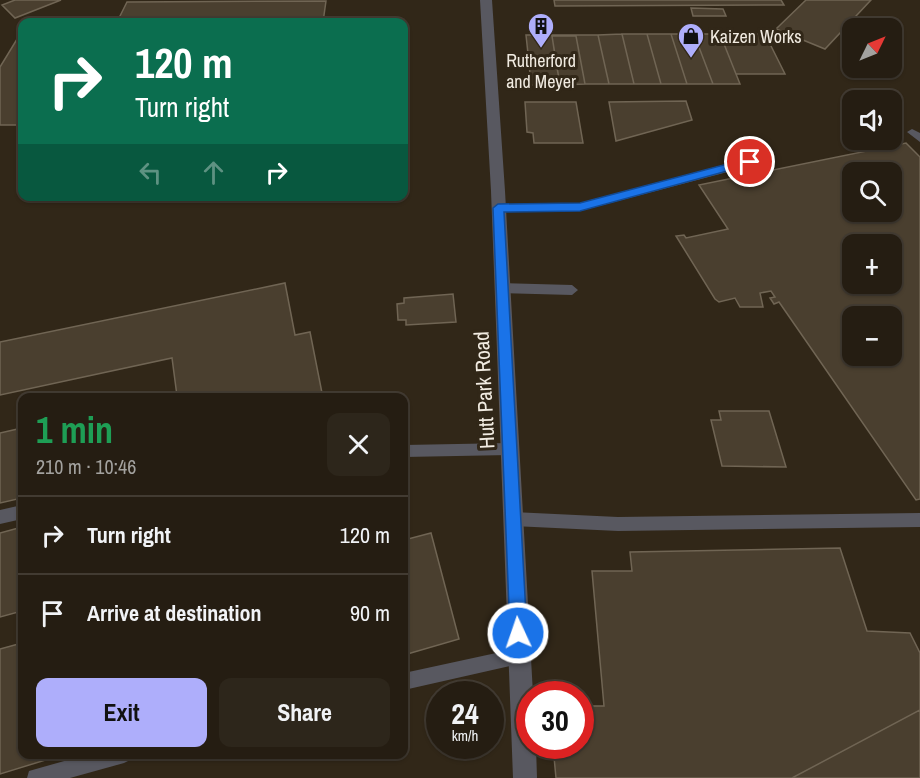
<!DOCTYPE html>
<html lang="en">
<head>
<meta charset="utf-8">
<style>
  :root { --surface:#251d12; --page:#2d261b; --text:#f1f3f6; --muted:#a3a29f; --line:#423b32; --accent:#aeaefb }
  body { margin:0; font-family:"Archivo Narrow",sans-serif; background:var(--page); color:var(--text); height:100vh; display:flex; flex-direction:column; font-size:22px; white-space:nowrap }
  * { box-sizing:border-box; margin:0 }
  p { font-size:20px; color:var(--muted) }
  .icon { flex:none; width:33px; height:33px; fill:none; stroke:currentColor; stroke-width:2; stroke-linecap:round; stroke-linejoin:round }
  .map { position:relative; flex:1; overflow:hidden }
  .side { position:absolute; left:18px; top:393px; width:390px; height:366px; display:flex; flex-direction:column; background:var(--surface); border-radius:12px; box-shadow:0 2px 4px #0004,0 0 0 2px var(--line) }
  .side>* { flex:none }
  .banner { position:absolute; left:18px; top:18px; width:390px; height:183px; border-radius:12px; box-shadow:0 2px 4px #0004,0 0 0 2px var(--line); background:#0b6e4f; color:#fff; overflow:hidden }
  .needle { width:39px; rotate:47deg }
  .controls { position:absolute; left:842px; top:18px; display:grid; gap:12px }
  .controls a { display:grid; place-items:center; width:60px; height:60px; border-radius:12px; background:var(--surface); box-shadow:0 2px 4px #0004,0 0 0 2px var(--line); font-size:30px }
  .speed { position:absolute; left:426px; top:681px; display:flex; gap:12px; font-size:30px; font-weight:700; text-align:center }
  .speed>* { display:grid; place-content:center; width:78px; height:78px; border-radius:50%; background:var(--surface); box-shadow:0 2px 4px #0004,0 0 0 2px var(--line); line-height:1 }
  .speed small { font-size:15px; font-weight:400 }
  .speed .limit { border:9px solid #d22; background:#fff; color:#111 }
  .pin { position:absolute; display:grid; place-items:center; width:51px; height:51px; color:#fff; margin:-26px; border:3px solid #fff; border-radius:50%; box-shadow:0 2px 6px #0007 }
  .me { position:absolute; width:66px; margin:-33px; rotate:357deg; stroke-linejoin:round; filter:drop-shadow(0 0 4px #0008) }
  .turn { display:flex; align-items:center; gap:21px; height:126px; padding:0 18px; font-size:27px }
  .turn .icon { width:78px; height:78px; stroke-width:2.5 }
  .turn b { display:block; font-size:42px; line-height:51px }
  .lanes { display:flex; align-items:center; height:57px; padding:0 18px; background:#0003; justify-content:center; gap:30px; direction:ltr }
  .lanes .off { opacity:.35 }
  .round { display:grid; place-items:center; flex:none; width:63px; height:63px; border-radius:12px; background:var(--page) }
  .overview { display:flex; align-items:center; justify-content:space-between; height:102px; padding:0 18px }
  h1 { font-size:36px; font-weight:700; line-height:45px; color:#1e9e55 }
  .cta { display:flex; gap:12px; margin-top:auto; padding:12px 18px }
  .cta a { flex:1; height:69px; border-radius:12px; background:var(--accent); color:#111; font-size:24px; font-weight:700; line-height:69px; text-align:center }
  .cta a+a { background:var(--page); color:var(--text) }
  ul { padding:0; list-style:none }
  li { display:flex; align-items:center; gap:18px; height:78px; padding:0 18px; border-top:2px solid var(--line) }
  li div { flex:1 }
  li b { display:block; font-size:22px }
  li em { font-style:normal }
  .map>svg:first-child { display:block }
</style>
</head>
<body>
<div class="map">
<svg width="920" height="778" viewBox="0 0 920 778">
  <rect width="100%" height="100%" fill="#312718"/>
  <path fill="#4a3f2f" stroke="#706554" stroke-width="1.5" fill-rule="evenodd" d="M15,0H61L15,18L2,5Z
    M554,0H781L784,5L555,6Z
    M806,0H871L825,49L776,29Z
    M326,1L323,22H117L127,2Z
    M691,8L723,9L726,16H693Z
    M22,31V125H0V67Z
    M622,34L634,84H609L598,35Z
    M622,34H647L661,84H634Z
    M647,34H671L687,84H661Z
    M671,34H694L713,84H687Z
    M694,34H720L740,84H713Z
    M720,34H765L785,74H736Z
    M526,35H598L609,84H585L576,36H552L556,62L529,63Z
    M552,36H576L585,84L560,85Z
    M556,62L560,85H531L529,63Z
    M686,101L692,120L616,141L609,102Z
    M525,102H576L583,143H534L533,133L527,132Z
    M906,143L920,157V499L916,500L779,302L774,304L770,298L775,297L771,291L760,293L763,307H740L735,298L719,302L715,299L676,236L684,235L686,238L728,229L699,185ZM852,172H891V212H852ZM852,244H891V284H852ZM852,316H891V356H852Z
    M285,283L295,335L310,332L323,398H170L177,396L172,358L0,395V342Z
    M453,294L456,322L406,325V320H398L397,304L404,303V298Z
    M719,411H769L786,467L722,466L711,420H721Z
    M22,428V498L0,503V433Z
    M22,527V611L0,617V533Z
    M431,533L459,639L404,655V540Z
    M840,548L867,631L910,633L920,653V710L792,778H556L553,746H580V706H604L592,571H632L630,552Z
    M22,643V754H65L0,774V649Z
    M920,710V778H792Z"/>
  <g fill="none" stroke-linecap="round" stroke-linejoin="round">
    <path fill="#585860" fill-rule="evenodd" d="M912,129L920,133V142L907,132Z
      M750,158L755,162L754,165L580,211L498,212L492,208L498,204L580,203Z
      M502,283L572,285L578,290L572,295L502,293L496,288Z
      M510,443L515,444L517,449L515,454L510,455L404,457V445Z
      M22,505V519L0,524V510Z
      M513,512L618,517L920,513V527L618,531L513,526L508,524L505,519L508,514Z
      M519,648L525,650L527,656L525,662L519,664L404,690V673Z
      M89,754H133L130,760L124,763L70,778H27L29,771L36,769Z"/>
    <path fill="#585860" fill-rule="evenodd" d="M480,0H492L505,191L533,694H530V746H536L537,778H513L491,191Z"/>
  </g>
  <path fill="#1a73e8" stroke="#114b97" stroke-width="1.5" d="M750,158L753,159V164L580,211L504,212L527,633L524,639L518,641L512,639L510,633L493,208L498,204L580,203Z"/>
  <defs>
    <g id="building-pin" transform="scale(1.35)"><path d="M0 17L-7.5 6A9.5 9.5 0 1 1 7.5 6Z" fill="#aeaefb" stroke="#312718"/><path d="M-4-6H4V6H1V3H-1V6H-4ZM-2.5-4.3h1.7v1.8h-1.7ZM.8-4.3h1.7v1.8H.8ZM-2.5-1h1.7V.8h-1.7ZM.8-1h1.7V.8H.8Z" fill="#111"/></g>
    <g id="shop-pin" transform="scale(1.35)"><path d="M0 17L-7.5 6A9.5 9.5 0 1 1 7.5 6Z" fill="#aeaefb" stroke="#312718"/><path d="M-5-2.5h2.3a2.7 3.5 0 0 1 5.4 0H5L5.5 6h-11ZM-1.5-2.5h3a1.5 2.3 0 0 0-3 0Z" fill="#111"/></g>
  </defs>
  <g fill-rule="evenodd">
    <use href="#building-pin" x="541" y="26"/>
    <use href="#shop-pin" x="691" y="36"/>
  </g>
  <g text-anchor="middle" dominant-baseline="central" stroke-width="6" stroke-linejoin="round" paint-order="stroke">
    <g font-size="18" fill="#f1ebe1" stroke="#312718" text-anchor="start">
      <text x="710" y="36">Kaizen Works</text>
      <text x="541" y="60" text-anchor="middle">Rutherford<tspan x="541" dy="21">and Meyer</tspan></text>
    </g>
    <g font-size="21" fill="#f1ebe1" stroke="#312718">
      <text transform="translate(484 390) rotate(-93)">Hutt Park Road</text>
    </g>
  </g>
</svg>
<div class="controls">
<a><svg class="needle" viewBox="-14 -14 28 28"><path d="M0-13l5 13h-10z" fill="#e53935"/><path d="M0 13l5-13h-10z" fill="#a3a29f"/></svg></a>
<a><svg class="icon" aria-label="sound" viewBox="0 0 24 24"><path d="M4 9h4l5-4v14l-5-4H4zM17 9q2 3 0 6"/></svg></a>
<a><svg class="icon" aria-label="search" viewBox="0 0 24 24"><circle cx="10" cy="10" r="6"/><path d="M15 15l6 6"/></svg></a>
<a>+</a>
<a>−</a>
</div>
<div class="speed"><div>24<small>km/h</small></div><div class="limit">30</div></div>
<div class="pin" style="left:750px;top:162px;background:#d93025"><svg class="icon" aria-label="arrive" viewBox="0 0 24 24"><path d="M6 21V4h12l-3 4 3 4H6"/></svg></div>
<svg class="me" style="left:518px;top:633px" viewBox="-20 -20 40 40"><circle r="17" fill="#1a73e8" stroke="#fff" stroke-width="3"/><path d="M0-11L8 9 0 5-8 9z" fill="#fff"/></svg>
<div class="banner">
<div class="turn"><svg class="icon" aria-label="right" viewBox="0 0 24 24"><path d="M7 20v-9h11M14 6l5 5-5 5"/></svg><div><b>120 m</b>Turn right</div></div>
<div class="lanes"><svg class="icon off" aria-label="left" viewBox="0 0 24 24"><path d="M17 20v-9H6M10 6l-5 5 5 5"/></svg><svg class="icon off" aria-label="ahead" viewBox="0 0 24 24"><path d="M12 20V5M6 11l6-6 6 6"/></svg><svg class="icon" aria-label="right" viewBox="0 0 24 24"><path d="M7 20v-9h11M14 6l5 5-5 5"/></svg></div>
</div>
<section class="side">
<div class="overview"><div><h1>1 min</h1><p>210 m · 10:46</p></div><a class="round"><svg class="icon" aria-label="close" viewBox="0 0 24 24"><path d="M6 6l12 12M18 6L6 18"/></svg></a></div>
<ul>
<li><svg class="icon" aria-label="right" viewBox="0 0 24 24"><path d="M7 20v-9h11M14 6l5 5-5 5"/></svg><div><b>Turn right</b></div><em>120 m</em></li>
<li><svg class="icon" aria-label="arrive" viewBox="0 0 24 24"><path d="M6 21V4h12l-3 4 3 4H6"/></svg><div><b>Arrive at destination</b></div><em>90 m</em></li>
</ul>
<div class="cta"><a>Exit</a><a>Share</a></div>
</section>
</div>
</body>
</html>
